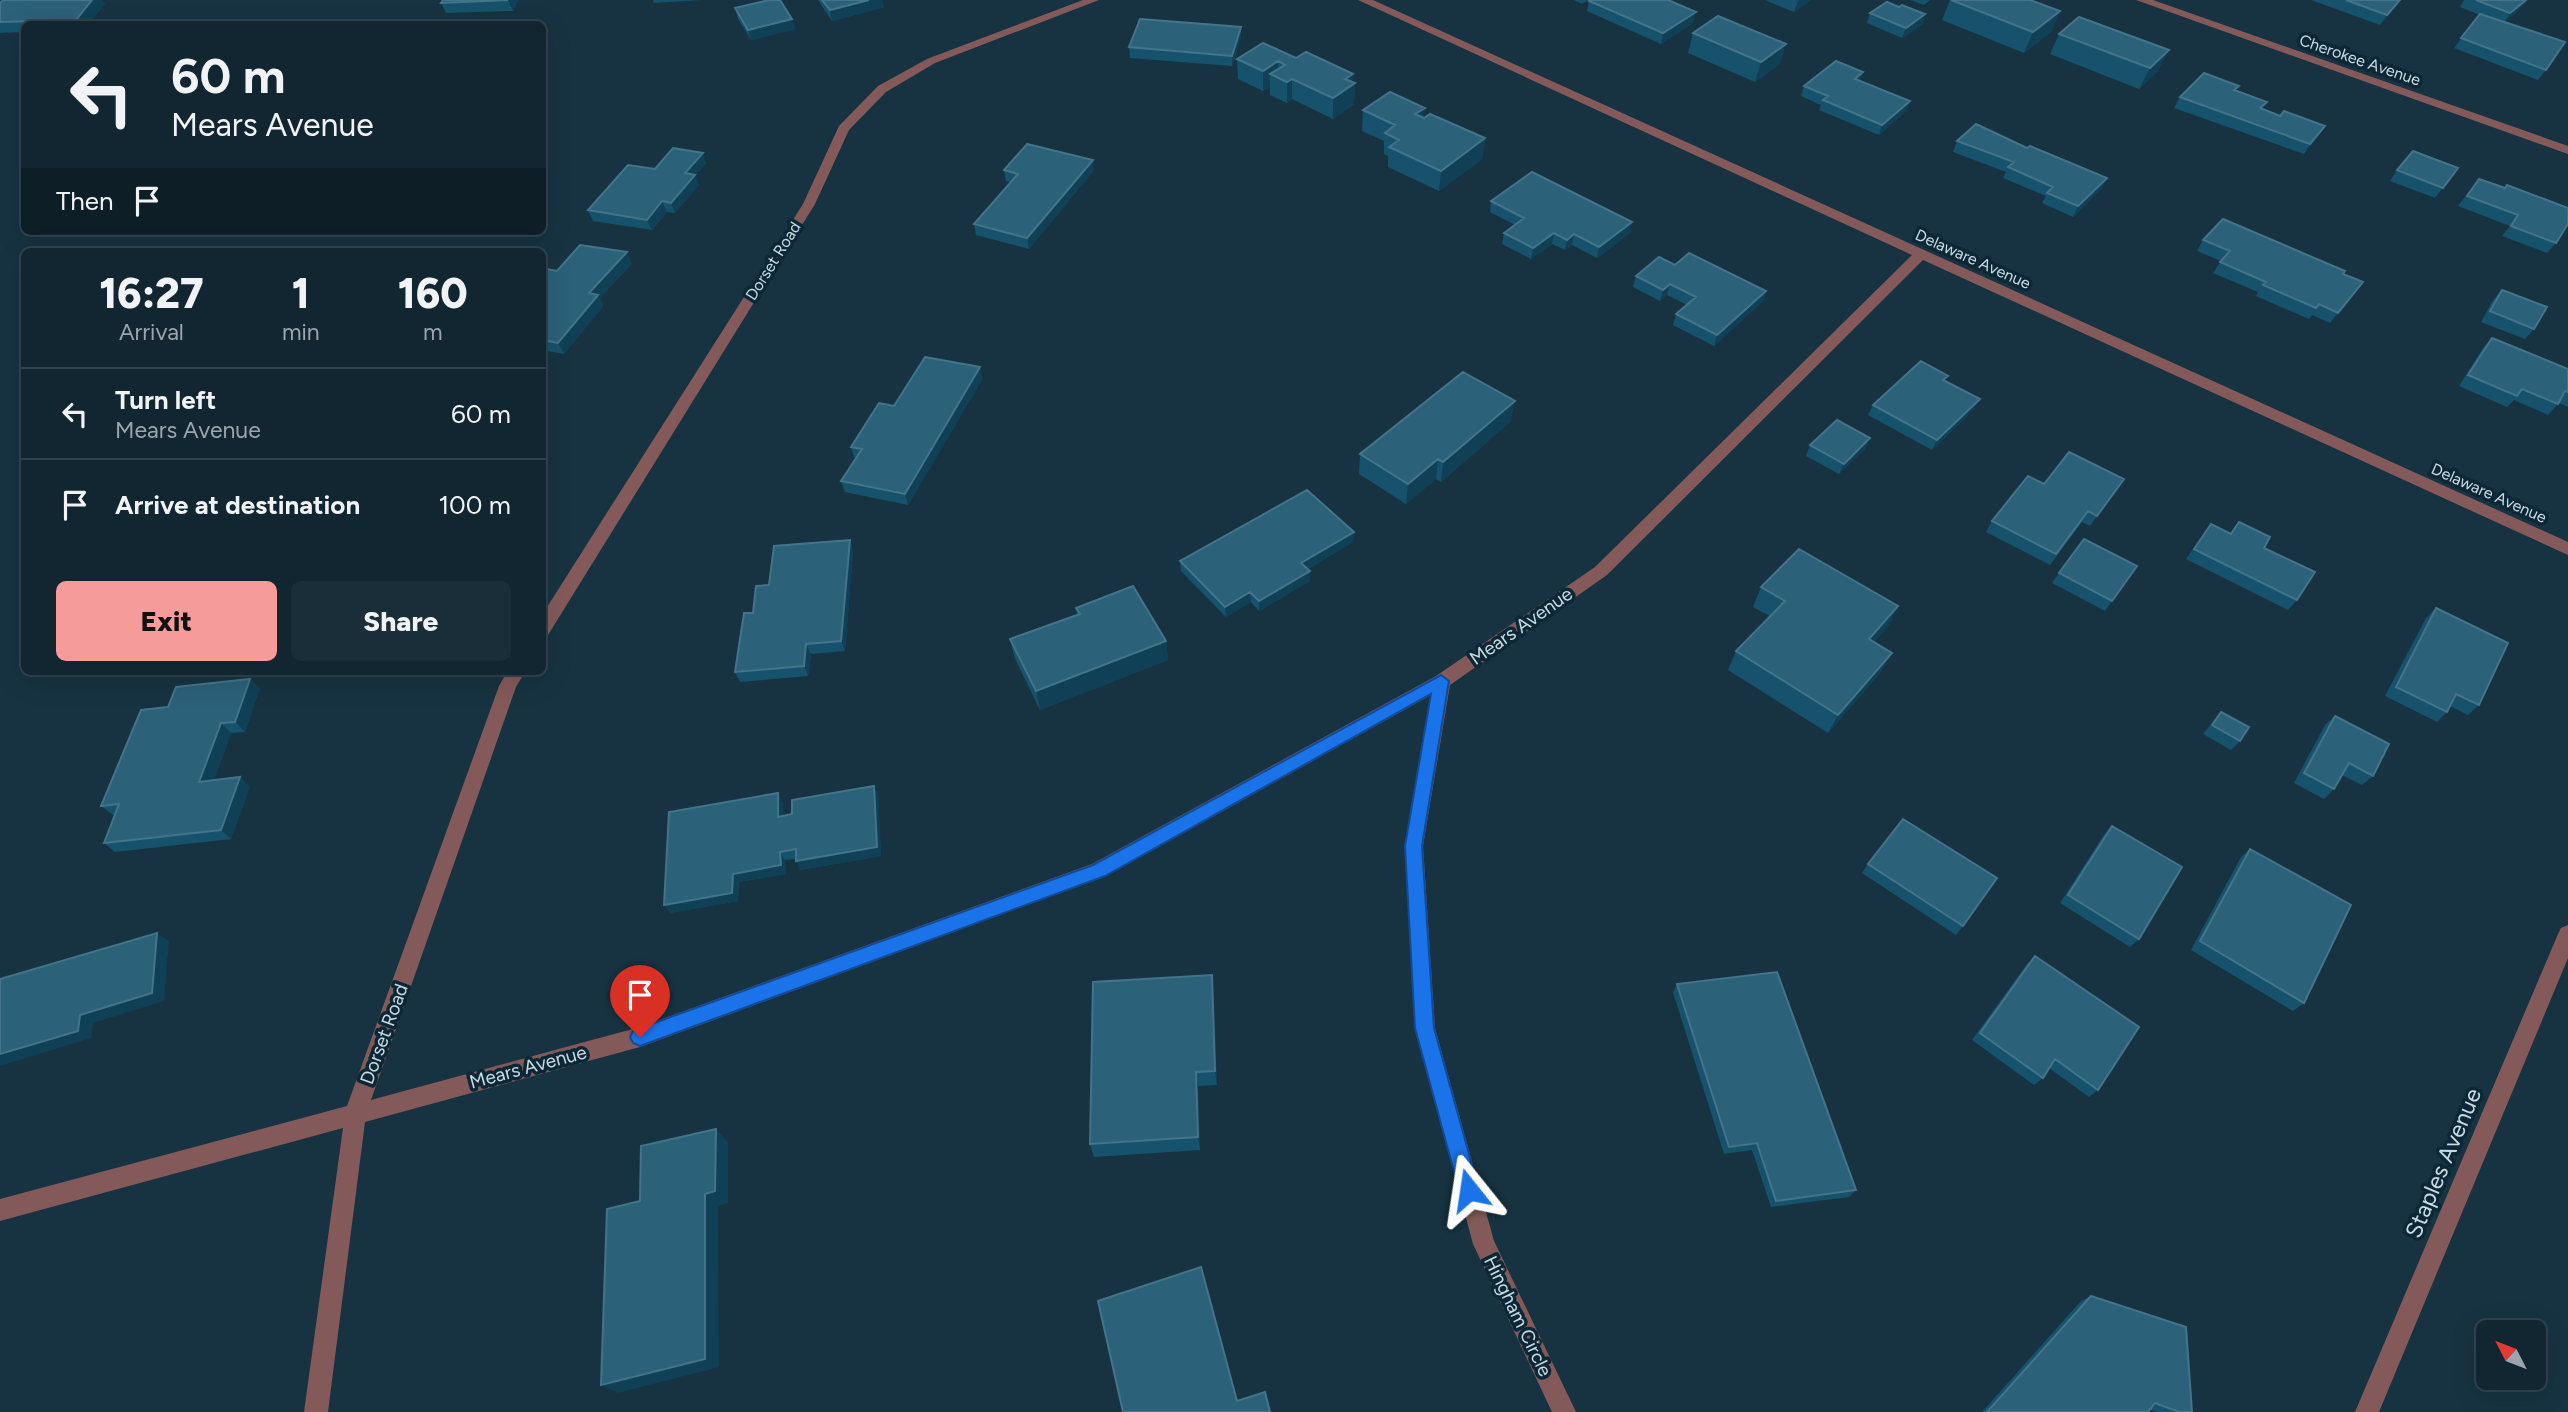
<!DOCTYPE html>
<html lang="en">
<head>
<meta charset="utf-8">
<style>
  :root { --surface:#112631; --page:#1a2e39; --text:#f1f3f6; --muted:#9ca5ab; --line:#30434d; --accent:#f59b9a }
  body { margin:0; font-family:Figtree,sans-serif; background:var(--page); color:var(--text); height:100vh; display:flex; flex-direction:column; font-size:26px; white-space:nowrap }
  * { box-sizing:border-box; margin:0 }
  p { font-size:23px; color:var(--muted) }
  .icon { flex:none; width:38px; height:38px; fill:none; stroke:currentColor; stroke-width:2; stroke-linecap:round; stroke-linejoin:round }
  .map { position:relative; flex:1; overflow:hidden }
  .drawer { position:absolute; left:21px; top:248px; width:525px; height:427px; display:flex; flex-direction:column; background:var(--surface); border-radius:10px; box-shadow:0 7px 28px #0002,0 0 0 2px var(--line) }
  .drawer>* { flex:none }
  .guide { position:absolute; left:21px; top:21px; width:525px; height:214px; border-radius:10px; box-shadow:0 7px 28px #0002,0 0 0 2px var(--line); background:#112631; color:var(--text); overflow:hidden }
  .needle { width:46px; rotate:312deg }
  .buttons { position:absolute; left:2476px; top:1320px; display:grid; gap:14px }
  .buttons a { display:grid; place-items:center; width:70px; height:70px; border-radius:10px; background:var(--surface); box-shadow:0 7px 28px #0002,0 0 0 2px var(--line); font-size:35px }
  .pin { position:absolute; display:grid; place-items:center; width:60px; height:60px; color:#fff; margin:-72px -30px; border-radius:50% 50% 50% 0; rotate:-45deg; box-shadow:0 0 7px #0007 }
  .pin .icon { rotate:45deg }
  .me { position:absolute; width:77px; margin:-38px; rotate:345deg; stroke-linejoin:round; filter:drop-shadow(0 0 5px #0008) }
  .turn { display:flex; align-items:center; gap:24px; height:147px; padding:0 35px; font-size:32px }
  .turn .icon { width:91px; height:91px; stroke-width:2.5 }
  .turn b { display:block; font-size:49px; line-height:60px }
  .then { display:flex; align-items:center; height:66px; padding:0 35px; background:#0003; gap:14px; font-size:26px }
  .eta { display:flex; justify-content:space-evenly; align-items:center; height:119px; text-align:center }
  .eta b { font-size:42px; font-weight:800; line-height:49px }
  .action { display:flex; gap:14px; margin-top:auto; padding:14px 35px }
  .action a { flex:1; height:80px; border-radius:10px; background:var(--accent); color:#111; font-size:28px; font-weight:800; line-height:80px; text-align:center }
  .action a+a { background:var(--page); color:var(--text) }
  ul { padding:0; list-style:none }
  li { display:flex; align-items:center; gap:21px; height:91px; padding:0 35px; border-top:2px solid var(--line) }
  li div { flex:1 }
  li b { display:block; font-size:26px }
  li em { font-style:normal }
  .map>svg:first-child { display:block }
</style>
</head>
<body>
<div class="map">
<svg width="2568" height="1412" viewBox="0 0 2568 1412">
  <rect width="100%" height="100%" fill="#173341"/>
  <g fill="none" stroke-linecap="round" stroke-linejoin="round">
    <path fill="#835a59" fill-rule="evenodd" d="M1083,0H1099L935,63L886,92L849,130L815,204L548,635L542,636V615L803,204L839,126L878,86L927,59Z
      M1358,0H1373L2568,542V555L1923,260L1607,575L1450,685L1423,846L1435,1028L1494,1241L1576,1412H1552L1473,1244L1415,1028L1405,846L1431,695L1106,876L640,1047L365,1122L328,1412H304L343,1128L0,1221V1199L347,1106L499,686L507,672H525L516,687L371,1100L640,1027L1092,864L1436,676L1595,567L1912,255Z
      M2136,0H2153L2568,146V154Z
      M2568,925V958L2379,1412H2355L2558,934L2561,928Z"/>
  </g>
  <path fill="#17526c" d="M443,0H524H518L513,11L446,13L441,3Z
    M653,0H702L654,3Z
    M818,0H882L884,7L832,21Z
    M1574,0H1588L1582,4Z
    M1765,0H1811L1794,12Z
    M1910,0H1930L1924,5Z
    M1950,0L2060,11L2051,32L2024,53L1942,20Z
    M2311,0H2400L2395,8L2380,25Z
    M2464,0H2527L2521,8L2504,22L2546,70L2538,80L2454,48L2480,15L2460,7Z
    M1589,1L1694,22L1661,44L1587,11Z
    M0,3L105,4L88,24H24V32L0,33Z
    M1899,7L1925,14L1922,25L1902,38L1867,23L1870,13Z
    M735,8L792,19L795,29L751,40L738,19Z
    M1241,27V38L1232,66L1130,58L1129,47Z
    M1693,33L1780,64L1755,82L1688,53Z
    M2059,34L2158,71L2139,89L2050,54Z
    M1296,58L1355,83L1354,104L1333,119L1292,99L1287,103L1270,95V87L1263,91L1238,79L1237,59Z
    M1860,81L1910,101L1906,111L1879,135L1819,110L1821,105L1801,96L1804,86Z
    M2236,91L2267,102L2262,109L2318,136L2304,154L2174,108L2180,97Z
    M1363,110L1424,118L1485,138L1482,159L1439,191L1388,167V156L1384,154V141L1362,131Z
    M1957,141L2102,188L2073,217L2042,203L2046,196L2003,178L2006,172L1953,152Z
    M706,163L695,176L699,185L675,213L667,212L652,230L593,221L588,210L655,169Z
    M2458,168L2435,198L2390,181L2397,170Z
    M1004,170H1094L1029,249L976,235L974,224L1011,182L1006,181Z
    M2479,179L2556,243L2547,253L2502,236L2510,226L2458,206Z
    M1491,201L1632,222L1630,233L1597,258L1572,245L1565,250L1552,244L1531,259L1502,244L1504,233L1515,225L1490,212Z
    M2203,240L2343,274L2363,282L2330,323L2312,315L2309,319L2256,296L2258,292L2213,273L2221,261L2197,251Z
    M632,263L600,298L603,306L564,354L542,350V273L557,271Z
    M1675,265L1766,291L1763,301L1714,346L1673,325L1676,314L1687,305L1667,295L1660,301L1633,287L1636,276Z
    M2502,290L2534,329L2525,339L2481,322L2493,300Z
    M2492,338L2568,369V407L2559,403L2548,415L2514,400L2507,407L2459,386L2483,348Z
    M983,378L908,505L845,492L841,481L857,458L854,457L851,447L894,406Z
    M1945,381L1974,409L1932,450L1868,415L1873,405Z
    M1511,421L1441,482L1436,479L1406,504L1359,474L1360,454Z
    M1810,445L1865,449L1839,474L1806,456Z
    M2124,479L2090,526L2082,522L2050,565L1986,532L1992,521L2044,484Z
    M2239,522L2264,548L2297,600L2288,610L2186,559L2211,524L2230,533Z
    M1354,532L1353,542L1308,569L1310,571V581L1259,611L1251,602L1226,617L1181,571L1180,561Z
    M853,550L845,651L811,654L808,676L740,682L735,672L753,613L769,585Z
    M2137,566L2105,611L2052,583L2059,573Z
    M1761,587L1898,606L1888,626L1874,642L1881,672L1828,733L1728,670L1736,651L1770,616L1753,607Z
    M1076,608L1166,641L1168,660L1040,710L1015,659L1010,639L1077,615Z
    M2436,608L2479,705L2468,715L2450,706L2447,712L2437,722L2385,696L2426,618Z
    M250,679L260,688L245,732L231,733L214,780L250,786L231,839L115,852L104,843L115,815H113L101,806L168,707Z
    M2221,712L2240,741L2231,750L2203,734Z
    M2335,716L2373,776L2362,785L2342,775L2334,789L2324,799L2294,783L2325,725Z
    M878,795L881,856L800,870L796,859L785,860L786,874L739,882L738,901L670,913L783,803V816Z
    M2112,826L2139,939L2130,947L2060,903L2104,835Z
    M2250,849L2304,1003L2293,1011L2191,950L2241,857Z
    M1868,864L1963,926L1956,935L1862,873Z
    M2035,956L2098,1090L2089,1097L2049,1068L2043,1078L2034,1085L1972,1040L2027,964Z
    M1677,984L1856,1190L1849,1197L1771,1207L1752,1150L1724,1154L1673,992Z
    M1213,991L1217,1085L1198,1086L1200,1150L1094,1157L1090,1144Z
    M2091,1296L2192,1412H2157L2150,1410L2148,1412H1982L2081,1301Z"/>
  <path fill="#0f4055" d="M92,0H102L105,4L88,24H79L76,20Z
    M508,0H518L513,11Z
    M869,0H882L884,7L832,21L830,10Z
    M1799,0H1811L1794,12L1798,1Z
    M2400,0L2395,8L2380,25L2387,15Z
    M2526,0H2527L2521,8L2503,24L2510,13Z
    M2060,11L2051,32L2024,53L2033,32Z
    M1696,12L1694,22L1661,44L1663,33Z
    M1925,14L1922,25L1902,38L1906,28Z
    M792,19L795,29L751,40L748,30Z
    M1241,27V38L1232,66V56Z
    M1786,44L1780,64L1755,82L1761,62Z
    M2169,50L2158,71L2139,89L2150,68Z
    M1278,61V78L1270,74V87L1263,91V71Z
    M1863,72L1860,82L1855,79Z
    M1353,74L1352,86L1355,83L1354,104L1333,119V98L1345,79Z
    M1292,79V99L1287,103V82Z
    M1910,101L1906,111L1879,135L1882,125Z
    M1425,108L1423,128L1415,114Z
    M2325,126L2318,136L2304,154L2310,144Z
    M1485,138L1482,159L1439,191L1441,171Z
    M703,153L706,163L695,176L699,185L675,213L671,203L685,173Z
    M1093,160L1094,170L1029,249L1027,238Z
    M2107,178L2102,188L2073,217L2078,206Z
    M662,201L667,212L652,230L647,220Z
    M1632,222L1630,233L1597,258L1599,247Z
    M1554,233L1552,244L1531,259L1533,248Z
    M1574,234L1572,245L1565,250L1567,240Z
    M627,252L632,263L600,298L603,306L564,354L558,343L589,293Z
    M1670,284L1667,295L1660,301L1663,290Z
    M1766,291L1763,301L1714,346L1717,335Z
    M980,367L983,378L908,505L905,494Z
    M1980,399L1974,409L1932,450L1937,440Z
    M1515,401L1511,421L1441,482L1443,462Z
    M1870,438L1865,449L1839,474L1844,464Z
    M1438,459L1436,479L1406,504L1408,484Z
    M1354,532L1353,542L1301,573V563Z
    M850,540L853,550L845,651L841,641Z
    M1310,571V581L1259,611V601Z
    M1250,592L1251,602L1226,617L1225,607Z
    M1898,606L1888,626L1859,658L1869,639Z
    M1166,641L1168,660L1040,710L1036,691Z
    M806,644L811,654L808,676L804,666Z
    M1892,653L1881,672L1828,733L1838,715Z
    M250,679L260,688L245,732L235,722Z
    M221,723L231,733L210,791L199,782Z
    M240,777L250,786L231,839L221,830Z
    M874,786L878,795L881,856L800,870L796,861Z
    M778,793L783,803V826L778,817Z
    M780,852L785,860L786,874L739,882L738,901L670,913L664,905Z
    M157,933L169,941L164,1001L93,1023L91,1038L0,1066V1054L80,1015Z
    M1212,975L1213,991L1217,1085L1215,1071Z
    M1196,1072L1198,1086L1200,1150L1198,1137Z
    M716,1129L728,1142V1203L718,1206L719,1367L618,1393L601,1385L705,1194Z"/>
  <path fill="#2b6179" stroke="#447489" stroke-width="2" d="M3,0H92L76,20L0,22V3Z
    M443,0H508L441,3Z
    M769,0H780L792,19L748,30L735,8Z
    M822,0H869L830,10Z
    M1591,0H1668L1696,12L1663,33L1589,1Z
    M1951,0H2030L2060,11L2033,32Z
    M2346,0H2400L2387,15Z
    M2476,0H2526L2510,13Z
    M1887,2L1899,7L1902,5L1925,14L1906,28L1870,13Z
    M2480,14L2565,42L2546,70L2461,38Z
    M1718,16L1786,44L1761,62L1693,33Z
    M2079,17L2169,50L2150,68L2059,34Z
    M1140,19L1241,27L1232,56L1129,47Z
    M1263,43L1296,58L1306,52L1353,74L1345,79L1355,83L1333,98L1292,79L1287,82L1270,74L1285,65L1278,61L1263,71L1237,59Z
    M1836,61L1863,72L1855,79L1910,101L1882,125L1823,100L1828,96L1804,86Z
    M2204,73L2239,86L2234,90L2267,102L2260,108L2280,116L2284,111L2325,126L2310,144L2180,97Z
    M1390,92L1425,108L1415,114L1424,118L1430,114L1485,138L1441,171L1389,147L1399,140L1385,133L1395,125L1363,110Z
    M1976,124L2027,148L2030,146L2107,178L2078,206L2047,193L2053,187L2008,167L2014,162L1957,141Z
    M1027,144L1093,160L1027,238L974,224L1018,174L1004,170Z
    M673,148L703,153L685,173L695,175L671,203L662,201L647,220L588,210L628,165L655,169Z
    M2413,151L2458,168L2443,188L2397,170Z
    M1532,172L1632,222L1599,247L1574,234L1567,240L1554,233L1533,248L1504,233L1524,218L1491,201Z
    M2479,179L2505,188L2507,185L2568,208V224L2556,243L2511,226L2518,215L2467,196Z
    M2223,219L2345,271L2343,274L2363,282L2338,313L2319,304L2316,308L2263,285L2266,282L2220,262L2230,251L2203,240Z
    M580,245L627,252L589,293L598,295L558,343L542,340V273L547,269L557,271Z
    M1689,253L1766,291L1717,335L1676,314L1696,297L1670,284L1663,290L1636,276L1659,257L1675,265Z
    M2502,290L2547,307L2534,329L2490,311Z
    M2492,338L2568,369V392L2565,391L2558,404L2522,389L2517,396L2468,375Z
    M925,357L980,367L905,494L841,481L862,449L851,447L879,403L894,406Z
    M1921,361L1948,376L1943,380L1980,399L1937,440L1873,405Z
    M1463,372L1515,401L1443,462L1438,459L1408,484L1360,454Z
    M1837,420L1870,438L1844,464L1810,445Z
    M2069,452L2124,479L2097,516L2088,511L2056,554L1992,521L2028,476L2044,484Z
    M1307,490L1354,532L1301,563L1310,571L1259,601L1250,592L1225,607L1180,561Z
    M2239,522L2270,537L2264,548L2315,572L2297,600L2194,549L2211,524L2231,534Z
    M2084,539L2137,566L2112,601L2059,573Z
    M850,540L841,641L806,644L804,666L735,672L744,613H753L756,586L769,585L774,546Z
    M1799,549L1898,606L1869,639L1892,653L1838,715L1736,651L1785,601L1761,587Z
    M1133,586L1166,641L1036,691L1010,639L1080,614L1076,608Z
    M2436,608L2508,643L2479,705L2456,694L2447,712L2396,687Z
    M250,679L235,722L221,723L199,782L240,777L221,830L104,843L119,804L101,806L141,710L168,707L176,687Z
    M2221,712L2249,727L2240,741L2212,725Z
    M2335,716L2389,744L2373,776L2349,763L2334,789L2304,773Z
    M874,786L877,847L796,861V849L780,852L781,865L733,874L732,893L664,905L669,812L778,793V817L792,814V800Z
    M1903,819L1997,878L1963,926L1868,864Z
    M2112,826L2182,867L2139,939L2068,895Z
    M2250,849L2351,905L2304,1003L2200,941Z
    M157,933L152,993L80,1015L78,1031L0,1054V979Z
    M2035,956L2139,1027L2098,1090L2055,1059L2043,1078L1980,1033Z
    M1777,972L1856,1190L1776,1201L1757,1143L1729,1147L1677,984Z
    M1212,975L1215,1071L1196,1072L1198,1137L1090,1144L1093,982Z
    M716,1129L715,1191L705,1194V1359L601,1385L607,1209L640,1201L641,1146Z
    M1201,1267L1237,1401L1265,1392L1270,1412H1123L1098,1301Z
    M2091,1296L2186,1327L2192,1412H2179L2155,1403L2148,1412H1987Z"/>
  <path fill="#1a73e8" stroke="#114b97" stroke-width="2" d="M1441,675L1449,681L1422,846L1434,1028L1479,1190L1476,1197L1469,1200L1462,1197L1459,1190L1415,1028L1405,846L1431,694L1105,876L640,1046L633,1043L630,1037L633,1031L640,1028L1093,865Z"/>
  <g text-anchor="middle" dominant-baseline="central" stroke-width="7" stroke-linejoin="round" paint-order="stroke">
    <g font-size="16" fill="#cadae3" stroke="#0c2836">
      <text transform="translate(2360 60) rotate(19)">Cherokee Avenue</text>
      <text transform="translate(1973 259) rotate(24)">Delaware Avenue</text>
      <text transform="translate(773 261) rotate(-58)">Dorset Road</text>
      <text transform="translate(2489 493) rotate(24)">Delaware Avenue</text>
    </g>
    <g font-size="19" fill="#cadae3" stroke="#0c2836">
      <text transform="translate(1521 626) rotate(-35)">Mears Avenue</text>
      <text transform="translate(384 1034) rotate(-70)">Dorset Road</text>
      <text transform="translate(528 1067) rotate(-15)">Mears Avenue</text>
      <text transform="translate(1518 1316) rotate(64)">Hingham Circle</text>
    </g>
    <g font-size="23" fill="#cadae3" stroke="#0c2836">
      <text transform="translate(2443 1163) rotate(-67)">Staples Avenue</text>
    </g>
  </g>
</svg>
<div class="buttons">
<a><svg class="needle" viewBox="-14 -14 28 28"><path d="M0-13l5 13h-10z" fill="#e53935"/><path d="M0 13l5-13h-10z" fill="#9ca5ab"/></svg></a>
</div>
<div class="pin" style="left:640px;top:1037px;background:#d93025"><svg class="icon" aria-label="arrive" viewBox="0 0 24 24"><path d="M6 21V4h12l-3 4 3 4H6"/></svg></div>
<svg class="me" style="left:1469px;top:1190px" viewBox="-20 -20 40 40"><path d="M0-17L14 15 0 8-14 15z" fill="#1a73e8" stroke="#fff" stroke-width="4"/></svg>
<div class="guide">
<div class="turn"><svg class="icon" aria-label="left" viewBox="0 0 24 24"><path d="M17 20v-9H6M10 6l-5 5 5 5"/></svg><div><b>60 m</b>Mears Avenue</div></div>
<div class="then">Then<svg class="icon" aria-label="arrive" viewBox="0 0 24 24"><path d="M6 21V4h12l-3 4 3 4H6"/></svg></div>
</div>
<section class="drawer">
<div class="eta">
<div><b>16:27</b><p>Arrival</p></div>
<div><b>1</b><p>min</p></div>
<div><b>160</b><p>m</p></div>
</div>
<ul>
<li><svg class="icon" aria-label="left" viewBox="0 0 24 24"><path d="M17 20v-9H6M10 6l-5 5 5 5"/></svg><div><b>Turn left</b><p>Mears Avenue</p></div><em>60 m</em></li>
<li><svg class="icon" aria-label="arrive" viewBox="0 0 24 24"><path d="M6 21V4h12l-3 4 3 4H6"/></svg><div><b>Arrive at destination</b></div><em>100 m</em></li>
</ul>
<div class="action"><a>Exit</a><a>Share</a></div>
</section>
</div>
</body>
</html>
